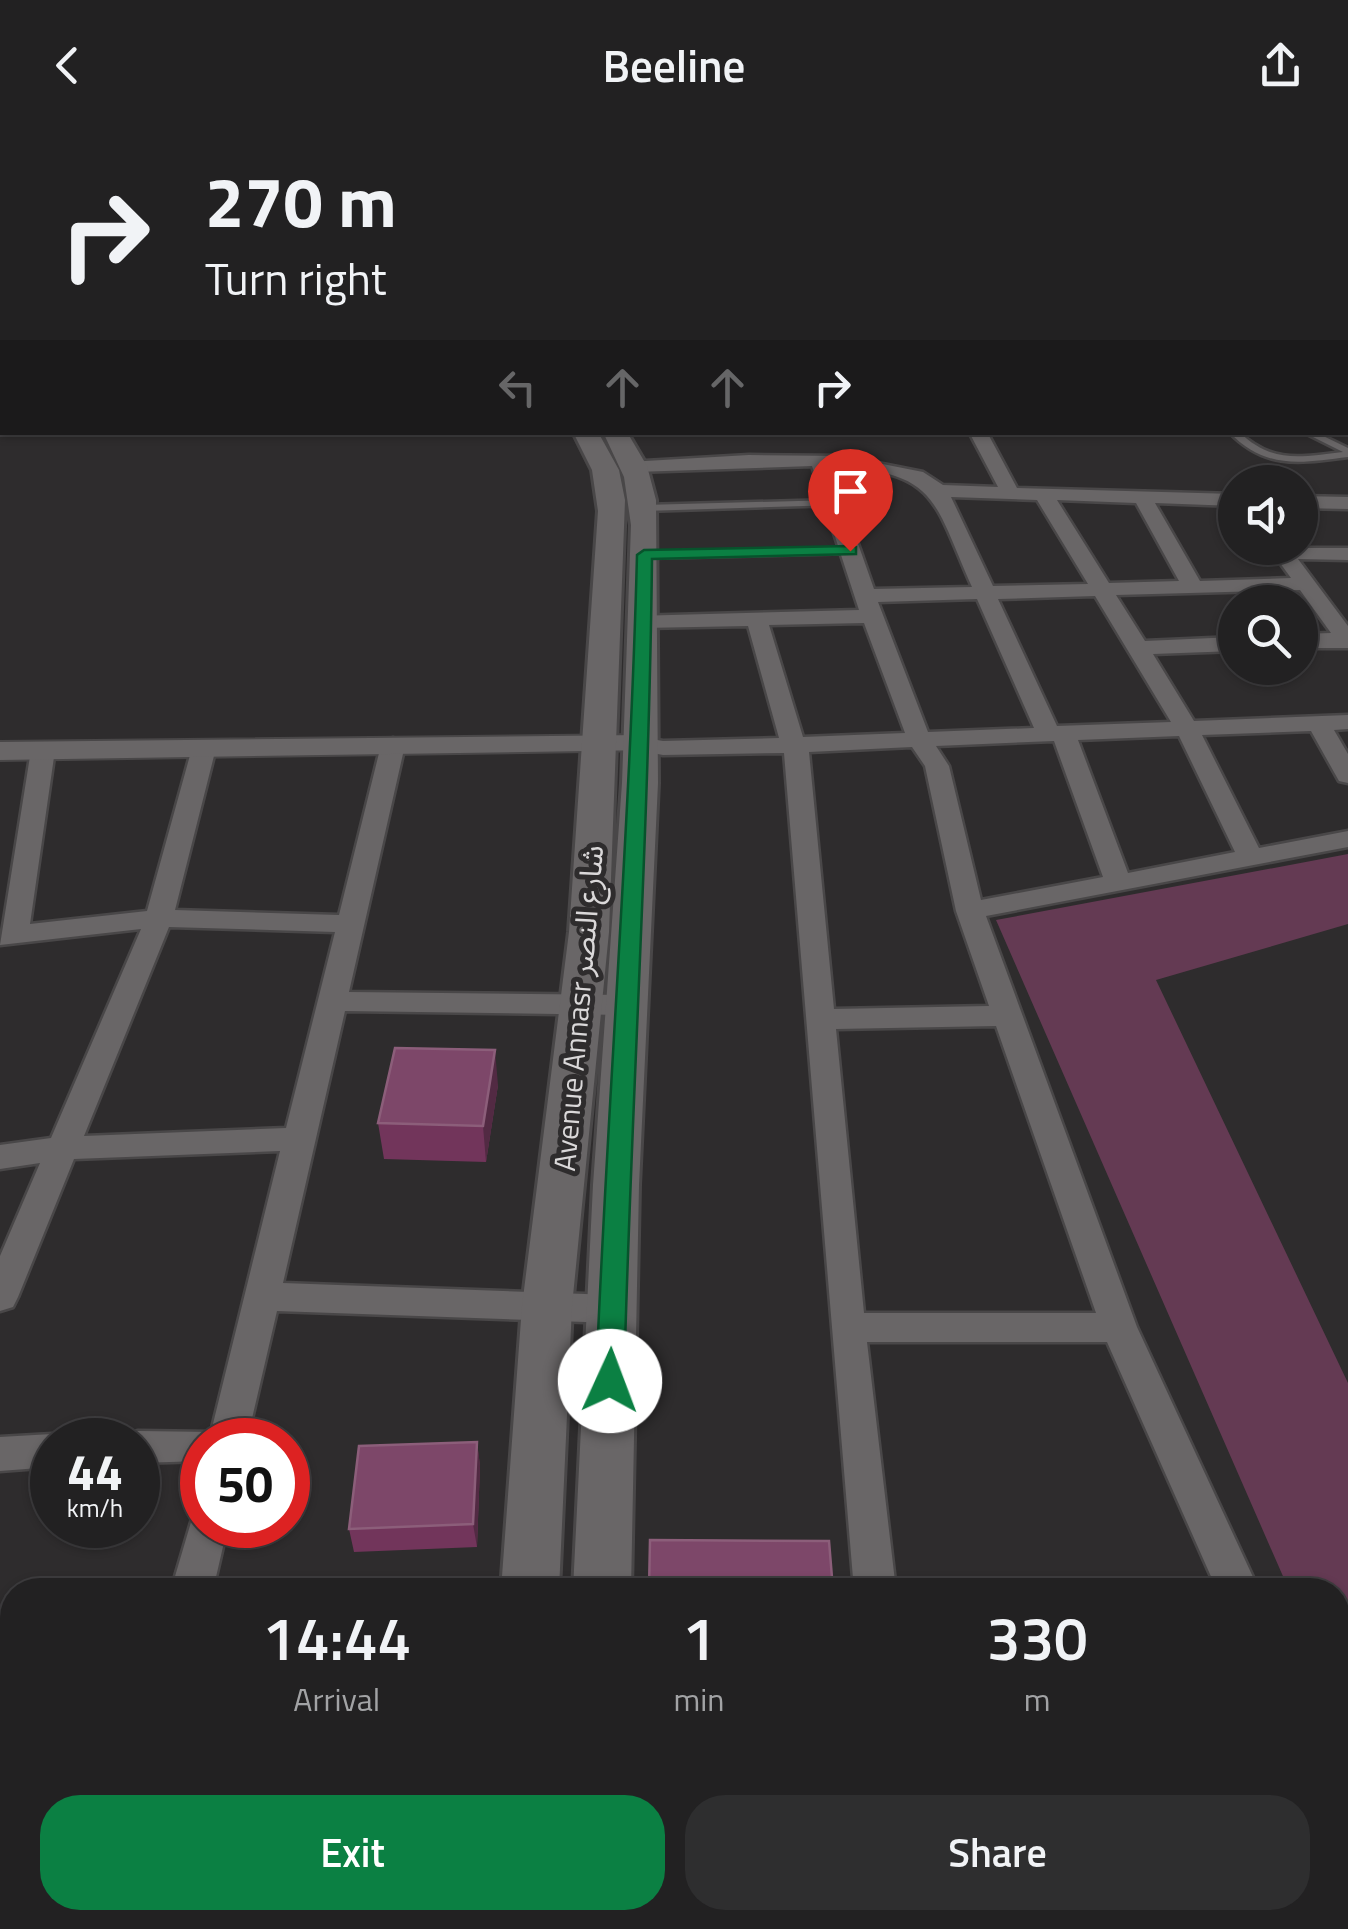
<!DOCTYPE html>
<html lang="en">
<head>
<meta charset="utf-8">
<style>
  :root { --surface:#222122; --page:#2e2e2f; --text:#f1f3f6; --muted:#a2a3a5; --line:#3f3e40; --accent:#0b8043 }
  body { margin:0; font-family:"Titillium Web","Noto Sans Arabic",sans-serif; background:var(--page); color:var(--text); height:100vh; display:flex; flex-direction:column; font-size:38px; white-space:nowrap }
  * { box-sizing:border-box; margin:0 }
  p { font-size:32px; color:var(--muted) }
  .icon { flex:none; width:55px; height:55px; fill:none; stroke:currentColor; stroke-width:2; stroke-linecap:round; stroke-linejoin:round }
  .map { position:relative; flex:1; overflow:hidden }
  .drawer { position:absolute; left:0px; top:1448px; width:1350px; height:352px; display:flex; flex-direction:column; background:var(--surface); border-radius:40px 40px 0 0; box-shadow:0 2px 8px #0004,0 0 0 2px var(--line) }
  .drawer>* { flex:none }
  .banner { position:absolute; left:0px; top:0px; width:1350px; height:305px; box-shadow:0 2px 8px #0004,0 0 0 2px var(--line); background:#222122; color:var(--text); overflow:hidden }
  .controls { position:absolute; left:1218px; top:335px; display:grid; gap:20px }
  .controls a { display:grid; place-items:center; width:100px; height:100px; border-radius:50%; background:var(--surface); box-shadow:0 2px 8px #0004,0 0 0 2px var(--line); font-size:50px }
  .speed { position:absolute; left:30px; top:1288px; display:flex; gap:20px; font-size:50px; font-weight:700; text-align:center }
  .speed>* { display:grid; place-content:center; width:130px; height:130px; border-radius:50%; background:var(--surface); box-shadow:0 2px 8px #0004,0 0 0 2px var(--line); line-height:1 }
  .speed small { font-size:25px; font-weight:400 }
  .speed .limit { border:15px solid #d22; background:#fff; color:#111 }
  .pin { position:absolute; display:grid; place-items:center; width:85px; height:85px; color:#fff; margin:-102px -42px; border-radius:50% 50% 50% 0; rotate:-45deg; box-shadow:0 0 10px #0007 }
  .pin .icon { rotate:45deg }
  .me { position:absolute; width:110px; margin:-55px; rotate:2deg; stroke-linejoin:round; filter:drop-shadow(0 0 8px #0008) }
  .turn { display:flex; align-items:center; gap:35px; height:210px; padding:0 40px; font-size:45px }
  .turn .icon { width:130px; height:130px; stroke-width:2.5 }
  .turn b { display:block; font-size:70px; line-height:85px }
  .lanes { display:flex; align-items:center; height:95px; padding:0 40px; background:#0003; justify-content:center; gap:50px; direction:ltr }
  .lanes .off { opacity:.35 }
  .eta { display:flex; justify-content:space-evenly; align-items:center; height:170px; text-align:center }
  .eta b { font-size:60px; font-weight:600; line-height:70px }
  .action { display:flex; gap:20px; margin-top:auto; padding:20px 40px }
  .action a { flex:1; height:115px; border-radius:40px; background:var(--accent); color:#fff; font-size:40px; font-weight:600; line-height:115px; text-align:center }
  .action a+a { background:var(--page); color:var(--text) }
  header { display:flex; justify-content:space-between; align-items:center; height:130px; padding:0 40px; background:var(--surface); font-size:45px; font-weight:600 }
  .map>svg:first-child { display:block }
</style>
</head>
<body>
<header><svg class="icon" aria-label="back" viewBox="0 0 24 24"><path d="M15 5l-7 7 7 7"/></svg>Beeline<svg class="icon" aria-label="share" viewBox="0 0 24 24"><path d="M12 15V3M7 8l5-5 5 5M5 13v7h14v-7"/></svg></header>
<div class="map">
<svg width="1348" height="1799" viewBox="0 0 1348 1799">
  <rect width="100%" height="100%" fill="#2e2c2d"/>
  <path fill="#643a53" d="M1348,724V794L1156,850L1348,1253V1596L1338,1572V1460H1289L996,790Z
    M692,1788H1299L1304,1799H692Z"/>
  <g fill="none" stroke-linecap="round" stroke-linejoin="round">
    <g stroke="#494748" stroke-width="5">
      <path id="service" d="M1229,302H1239C1273,334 1300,327 1343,322L1303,302H1315L1348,318V327C1300,333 1266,340 1229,302Z
        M835,370L838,371V375L644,381L639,378L644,375Z
        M850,418L855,421L854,423L644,428L639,425L644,422Z"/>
    </g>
    <g stroke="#494748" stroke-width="5">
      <path id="minor" d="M737,0H754L755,2H739Z
        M2,48V56L0,57V49Z
        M969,302H987L1017,358L1235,364V376L1155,373L1200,451L1291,448L1269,418H1348V430L1298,429L1348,496V518H1300V504L1331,503L1300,460L1116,465L1145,511L1235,507V521L1153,524L1194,591L1348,585V599L1334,600L1348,624V653L1339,651L1311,601L1202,605L1259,718L1348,701V717L986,786L1137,1197L1259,1460H1217L1107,1212H867L896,1460H854L784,623L663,625L631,619L628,614L640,607L663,611L779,608L748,496L642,498L631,491L634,486L859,480L812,336L635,342L626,336L628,332L749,325L842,326L923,342L943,355L998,357ZM831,337C938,341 933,370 972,457L874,459ZM951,367L1037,370L1088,454L993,456ZM1057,370L1136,373L1179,451L1109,453ZM1095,466L1171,592L1057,596L998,469ZM977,469L1034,598L928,602L878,472ZM864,493L905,603L803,607L769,495ZM1179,606L1235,722L1128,743L1078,610ZM1054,611L1103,747L981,770L949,636L936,616ZM912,617L925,636L956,781L989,876L834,879L809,622ZM996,896L1096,1183H864L836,899Z
        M1300,366L1348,367V379L1300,378Z
        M393,608L405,615L349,862L625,865L640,875L625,885L345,881L283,1153L613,1165L626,1169L631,1179L626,1189L613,1193L277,1181L247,1310H202V1331L138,1333V1310H122L124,1305L138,1301L211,1302L280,1021L74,1029L18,1167L13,1177L0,1181V1126L40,1033L0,1039V1015L51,1008L141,799L0,815L31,620L43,613L55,620L30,794L147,781L192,618L204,611L216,618L175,780L339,785L381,615ZM169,797L335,802L286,998L84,1006Z
        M52,1304L66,1310H52V1337L0,1341V1307Z
        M202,1379V1395H228L213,1460H171L194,1382Z
        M1338,1610L1348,1614V1665L1338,1660Z
        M12,1747V1788H29L0,1796V1748Z
        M92,1788H140L138,1799H90Z"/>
    </g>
    <g stroke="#494748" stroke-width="4">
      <path id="tertiary" d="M700,0H714V2H700Z
        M640,605L655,614L651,620L0,630V612Z"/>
    </g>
    <g stroke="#494748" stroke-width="6">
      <path id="secondary" d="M573,302H598L619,340L625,370L609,802L572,1176L559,1460H501L522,1176L569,802L598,381L592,340Z
        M603,302H627L647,336L656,370L658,653L639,1055L631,1460H573L593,1055L622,653L631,395L624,347Z
        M479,1788H547L546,1799H478Z
        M556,1788H624V1799H556Z"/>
    </g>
    <g stroke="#494748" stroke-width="4">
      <path id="primary" d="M0,38L2,39V51H0Z"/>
    </g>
    <use href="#service" fill="#696667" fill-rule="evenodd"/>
    <use href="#minor" fill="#696667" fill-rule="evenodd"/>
    <use href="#tertiary" fill="#696667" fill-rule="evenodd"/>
    <use href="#secondary" fill="#696667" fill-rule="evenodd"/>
    <use href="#primary" fill="#976683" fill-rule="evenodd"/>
  </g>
  <path fill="#72355b" d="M1148,0H1348V53V2H1157Z
    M498,955L486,1032L384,1029L378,993Z
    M477,1312L480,1336L477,1417L354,1422L349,1399Z"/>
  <path fill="#522a43" d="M1090,0H1109V2H1078Z
    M495,920L498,955L486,1032L483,996Z
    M477,1312L480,1336L477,1417L473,1394Z"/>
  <path fill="#7d4769" stroke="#8c5e7a" stroke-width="2.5" d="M878,0H1090L1078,2H886Z
    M1268,0H1348V20V2H1278Z
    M395,918L495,920L483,996L378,993Z
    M477,1312L473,1394L349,1399L359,1316Z
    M650,1410L829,1411L833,1460H649Z"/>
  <path fill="#0b8043" stroke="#07532c" stroke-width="2.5" d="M850,416L856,417V424L652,429C649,704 631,977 624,1251L620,1259H600L596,1251C607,975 630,701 637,425L644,420Z"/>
  <g text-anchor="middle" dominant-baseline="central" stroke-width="10" stroke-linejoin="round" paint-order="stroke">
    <g font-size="30" fill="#dad8d9" stroke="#2e2c2d">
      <text transform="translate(578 878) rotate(-85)">Avenue Annasr شارع النصر</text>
    </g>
  </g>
</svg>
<div class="controls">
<a><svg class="icon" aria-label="sound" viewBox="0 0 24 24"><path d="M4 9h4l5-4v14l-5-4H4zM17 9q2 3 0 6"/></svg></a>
<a><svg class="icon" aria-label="search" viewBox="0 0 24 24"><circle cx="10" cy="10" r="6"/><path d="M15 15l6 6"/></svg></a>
</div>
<div class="speed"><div>44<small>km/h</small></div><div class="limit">50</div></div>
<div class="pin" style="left:850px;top:421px;background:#d93025"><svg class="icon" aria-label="arrive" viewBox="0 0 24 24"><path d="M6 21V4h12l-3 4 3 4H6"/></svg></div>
<svg class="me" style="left:610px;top:1251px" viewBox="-20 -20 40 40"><circle r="19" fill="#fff"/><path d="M0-13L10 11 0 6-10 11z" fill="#0b8043"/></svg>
<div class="banner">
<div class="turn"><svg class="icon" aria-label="right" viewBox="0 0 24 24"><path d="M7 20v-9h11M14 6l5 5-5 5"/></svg><div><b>270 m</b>Turn right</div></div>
<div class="lanes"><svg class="icon off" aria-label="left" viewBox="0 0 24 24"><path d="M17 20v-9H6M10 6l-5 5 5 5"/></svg><svg class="icon off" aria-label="ahead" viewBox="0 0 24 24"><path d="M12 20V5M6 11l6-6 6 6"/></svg><svg class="icon off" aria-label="ahead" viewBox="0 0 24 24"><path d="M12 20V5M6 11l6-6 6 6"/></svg><svg class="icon" aria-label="right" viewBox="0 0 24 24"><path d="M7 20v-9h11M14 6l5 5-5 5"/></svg></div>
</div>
<section class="drawer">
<div class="eta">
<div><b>14:44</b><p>Arrival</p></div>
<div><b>1</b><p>min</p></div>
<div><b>330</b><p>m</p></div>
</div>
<div class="action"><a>Exit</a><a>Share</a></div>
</section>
</div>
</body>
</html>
